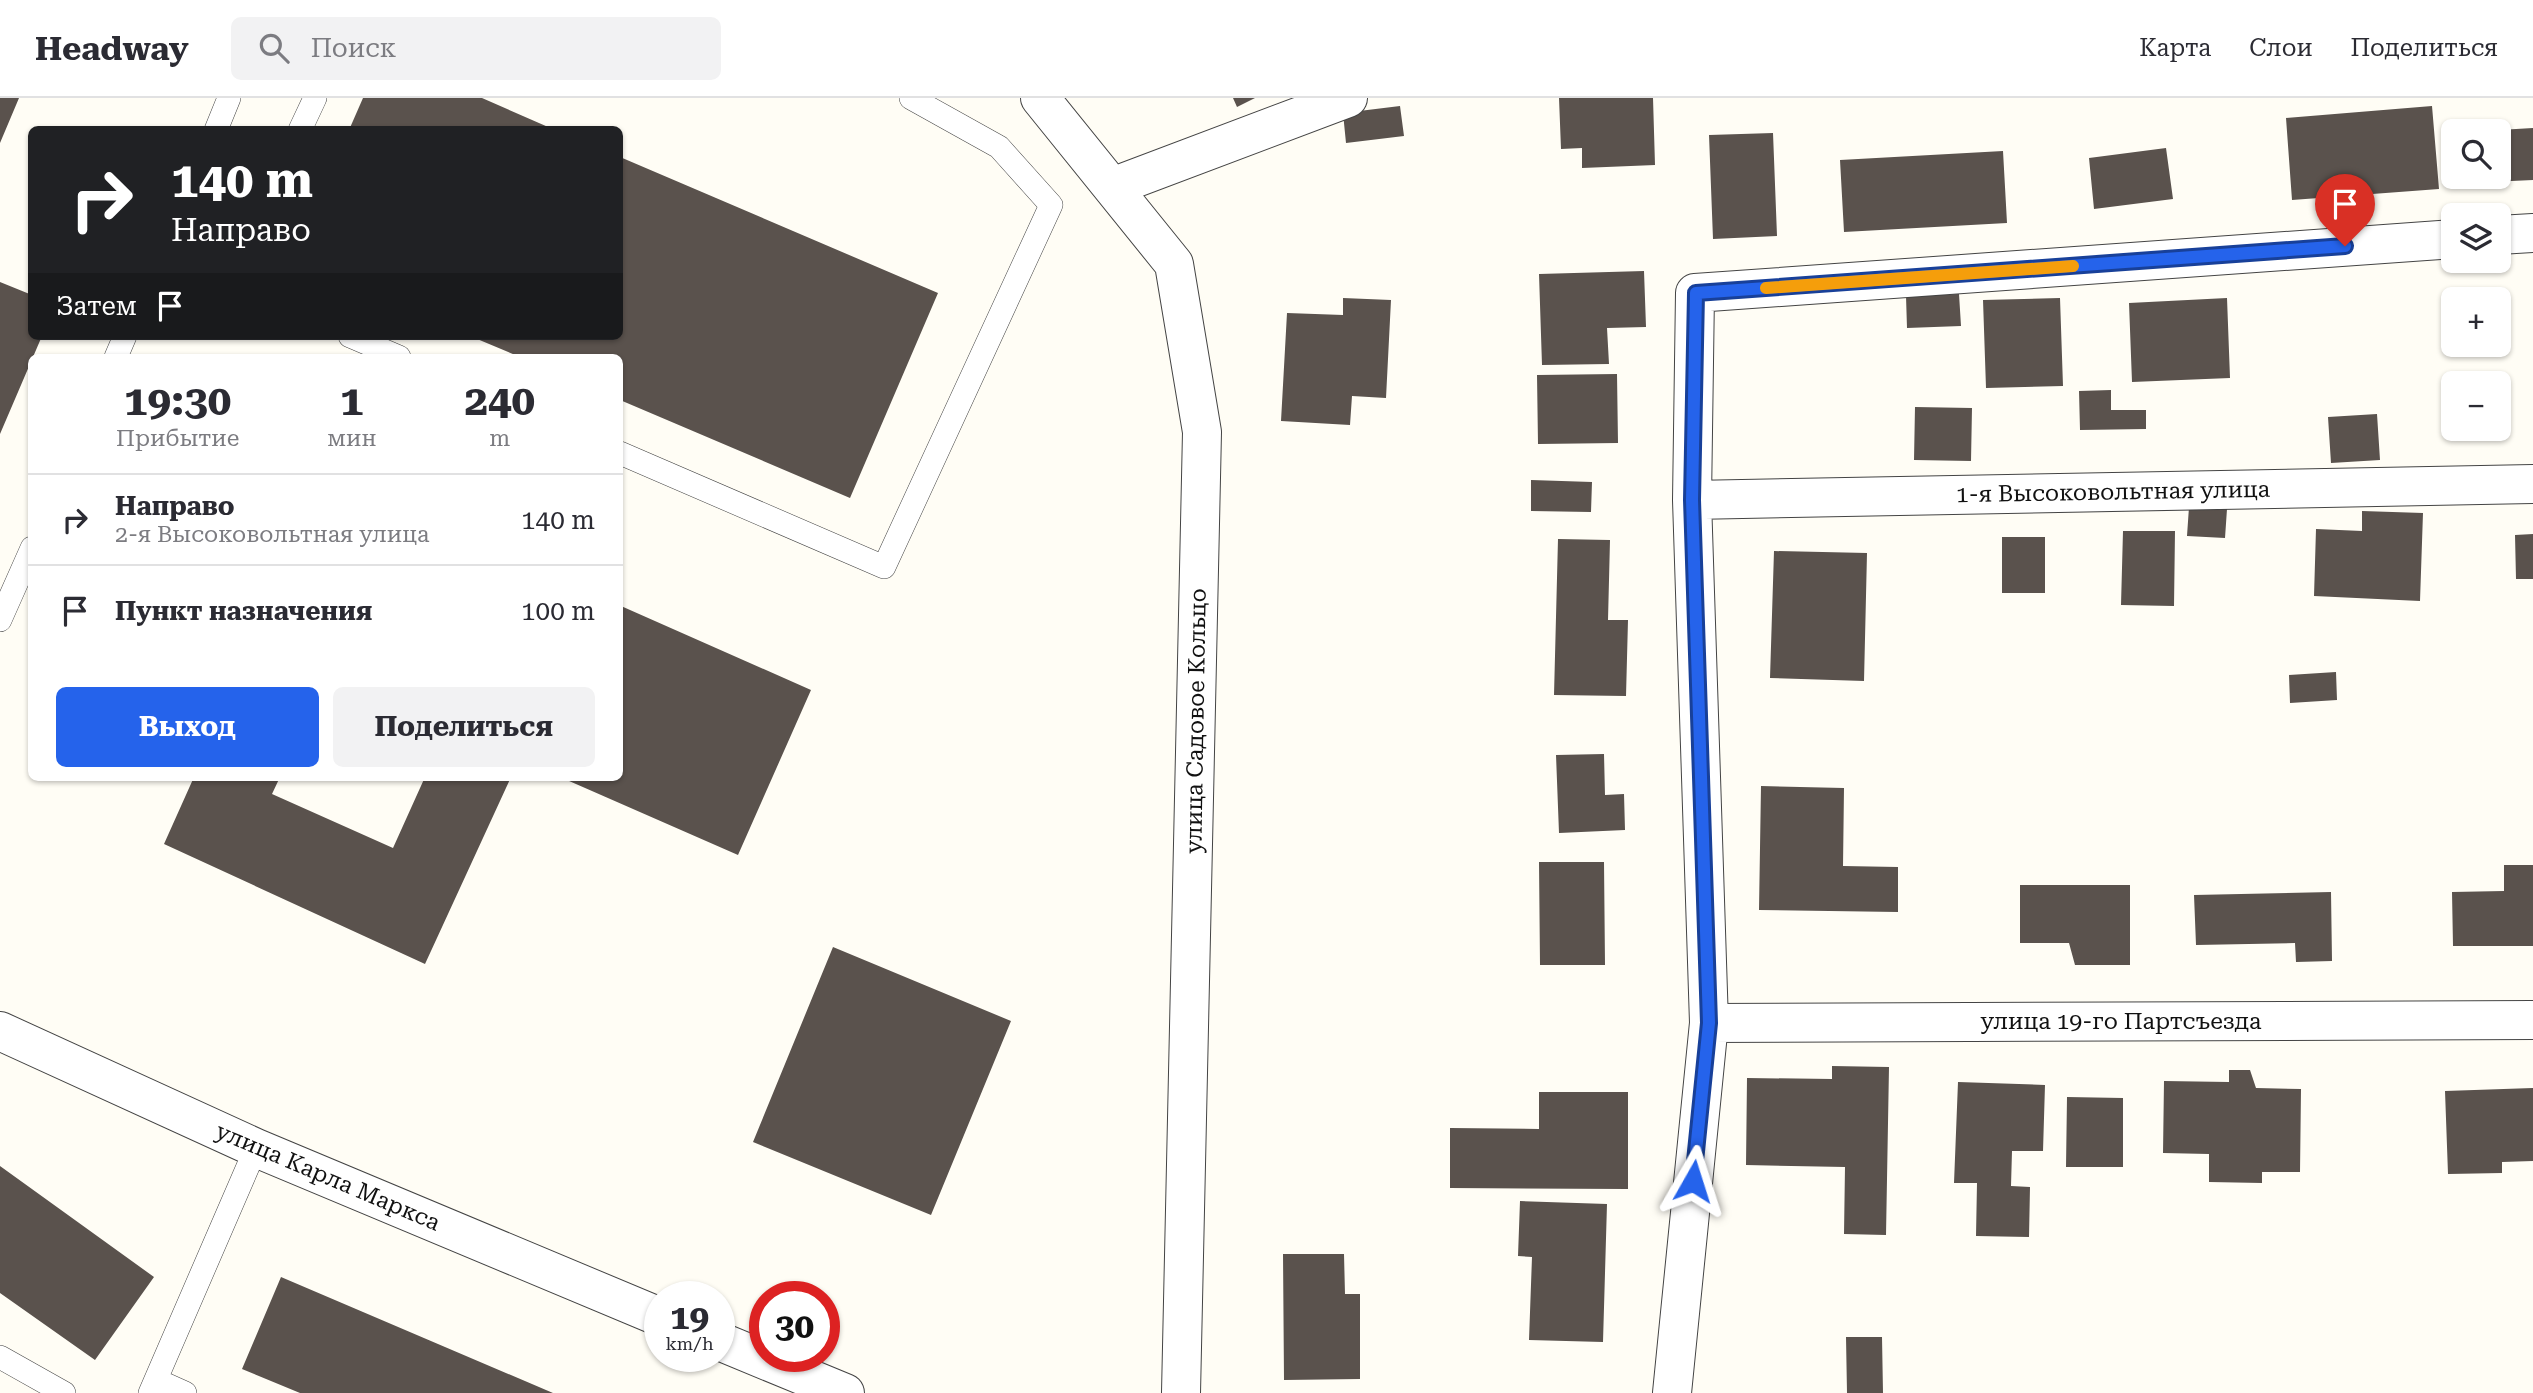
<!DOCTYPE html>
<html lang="ru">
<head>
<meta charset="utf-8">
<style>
  :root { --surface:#fff; --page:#f2f2f3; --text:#2b2b33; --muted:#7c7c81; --line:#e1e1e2; --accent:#2563eb }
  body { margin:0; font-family:"Roboto Serif",serif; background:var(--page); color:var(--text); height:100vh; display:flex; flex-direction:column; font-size:26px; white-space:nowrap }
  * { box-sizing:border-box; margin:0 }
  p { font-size:23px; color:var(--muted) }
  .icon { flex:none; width:38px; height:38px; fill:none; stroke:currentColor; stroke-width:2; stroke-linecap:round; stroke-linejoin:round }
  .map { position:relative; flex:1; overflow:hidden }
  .side { position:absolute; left:28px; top:256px; width:595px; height:427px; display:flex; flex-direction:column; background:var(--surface); border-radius:10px; box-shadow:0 2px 5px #0004 }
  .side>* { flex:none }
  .top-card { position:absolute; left:28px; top:28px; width:595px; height:214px; border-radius:10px; box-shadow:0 2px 5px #0004; background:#202124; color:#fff; overflow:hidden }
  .buttons { position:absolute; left:2441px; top:21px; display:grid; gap:14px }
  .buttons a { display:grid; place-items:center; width:70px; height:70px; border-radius:10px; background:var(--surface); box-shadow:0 2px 5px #0004; font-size:35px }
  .speed { position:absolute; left:644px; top:1183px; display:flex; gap:14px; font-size:35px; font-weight:700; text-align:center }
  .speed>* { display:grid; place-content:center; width:91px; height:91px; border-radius:50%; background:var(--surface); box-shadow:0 2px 5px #0004; line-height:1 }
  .speed small { font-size:18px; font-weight:400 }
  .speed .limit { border:10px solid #d22; background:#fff; color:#111 }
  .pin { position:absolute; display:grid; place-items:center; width:60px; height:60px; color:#fff; margin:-72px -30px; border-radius:50% 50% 50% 0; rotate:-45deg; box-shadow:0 0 7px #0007 }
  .pin .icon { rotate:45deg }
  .me { position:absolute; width:77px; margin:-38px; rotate:6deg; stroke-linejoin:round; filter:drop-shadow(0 0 5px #0008) }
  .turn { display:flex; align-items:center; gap:24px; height:147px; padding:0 28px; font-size:32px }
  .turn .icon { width:91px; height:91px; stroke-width:2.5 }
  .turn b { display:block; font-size:49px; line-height:60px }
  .then { display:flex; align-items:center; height:66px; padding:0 28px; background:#0003; gap:14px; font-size:26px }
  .eta { display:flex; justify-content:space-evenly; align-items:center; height:119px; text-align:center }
  .eta b { font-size:42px; font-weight:700; line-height:49px }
  .primary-button { display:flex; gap:14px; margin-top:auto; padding:14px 28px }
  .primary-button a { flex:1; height:80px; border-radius:10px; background:var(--accent); color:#fff; font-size:28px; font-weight:700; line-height:80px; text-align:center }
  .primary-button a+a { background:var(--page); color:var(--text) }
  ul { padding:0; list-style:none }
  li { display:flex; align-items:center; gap:21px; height:91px; padding:0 28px; border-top:2px solid var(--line) }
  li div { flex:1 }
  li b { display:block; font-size:26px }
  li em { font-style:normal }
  header { display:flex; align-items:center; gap:42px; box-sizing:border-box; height:98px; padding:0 35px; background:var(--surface); border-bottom:2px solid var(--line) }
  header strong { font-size:33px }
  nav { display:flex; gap:38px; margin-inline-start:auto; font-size:24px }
  .search { width:490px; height:63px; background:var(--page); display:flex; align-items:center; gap:18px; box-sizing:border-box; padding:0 24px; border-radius:10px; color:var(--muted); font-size:26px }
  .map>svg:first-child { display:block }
</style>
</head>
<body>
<header>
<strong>Headway</strong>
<div class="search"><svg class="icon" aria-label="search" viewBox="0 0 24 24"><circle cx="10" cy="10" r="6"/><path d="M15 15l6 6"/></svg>Поиск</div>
<nav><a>Карта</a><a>Слои</a><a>Поделиться</a></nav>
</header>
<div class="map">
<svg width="2533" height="1295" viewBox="0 0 2533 1295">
  <rect width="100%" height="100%" fill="#fffdf5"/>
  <path fill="#5a524d" d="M0,0H19L0,45Z
    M363,0H482L555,32H349Z
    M1233,0H1255L1237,9Z
    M1559,0H1653L1655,67L1582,70V50L1561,51Z
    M1400,8L1404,38L1346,45L1343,15Z
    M2432,8L2439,91L2292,102L2286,20Z
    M2533,30V82L2490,84V79H2499V32Z
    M1773,35L1777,138L1713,141L1709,37Z
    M2166,50L2173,101L2094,111L2089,60Z
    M2003,53L2007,125L1844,134L1840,62Z
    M620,59L938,195L850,400L620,302V259H520L470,238H620Z
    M1644,173L1646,229L1607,230L1609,266L1542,267L1539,176Z
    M0,184L32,197V238H42L0,336Z
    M1959,196L1961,228L1907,230L1906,198Z
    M1343,200L1391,202L1386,300L1352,298L1350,327L1281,323L1287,215L1343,217Z
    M2060,200L2063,288L1986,290L1983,202Z
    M2227,200L2230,280L2132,284L2129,205Z
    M1617,276L1618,345L1538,346L1537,277Z
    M2111,292V312H2146V331L2080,332L2079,293Z
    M1915,309L1972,310L1971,363L1914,362Z
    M2377,316L2380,362L2331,365L2328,319Z
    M1531,382L1592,384L1591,414L1531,413Z
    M2189,409L2227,411L2225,440L2187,438Z
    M2362,413L2423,415L2420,503L2314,498L2316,431L2362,433Z
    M2123,433H2175L2174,508L2121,507Z
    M2533,436V481H2516L2515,437Z
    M2002,439H2045V495H2002Z
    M1558,441L1610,442L1608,522H1628L1626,598L1554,597Z
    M1774,453L1867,455L1864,583L1770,580Z
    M621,508L811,592L738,757L560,679H620V513Z
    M2336,574L2337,602L2290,605L2289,577Z
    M1604,656L1605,697L1624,696L1625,732L1559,735L1556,657Z
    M194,679H280L272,696L393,750L425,679H511L425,866L164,746Z
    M1761,688L1844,690L1843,768L1898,769V814L1759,812Z
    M1539,764H1604L1605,867H1540Z
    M2504,767H2533V848H2453L2452,794L2504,793Z
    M2020,787H2130V867H2075L2069,845H2020Z
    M2331,794L2332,863L2296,864L2295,845L2196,847L2194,797Z
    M833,849L1011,923L931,1117L753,1044Z
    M1832,968L1889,969L1886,1137L1844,1136L1845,1069L1746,1067L1747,980L1832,981Z
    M2229,972H2250L2256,990L2301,991L2300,1074H2262V1085L2209,1084V1056L2163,1055L2164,983L2229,984Z
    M1958,984L2045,987L2043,1053H2012L2011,1088L2030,1089L2029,1139L1976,1138L1977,1085H1954Z
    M2533,990V1063L2502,1064V1075L2448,1076L2445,993Z
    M1539,994H1628V1091L1450,1090V1030L1539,1031Z
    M2067,999L2123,1000V1069H2066Z
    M0,1068L154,1179L95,1262L0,1195Z
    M1520,1103L1607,1106L1603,1244L1529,1242L1532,1159L1518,1158Z
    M1283,1156H1344L1345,1196H1360V1281L1284,1282Z
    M281,1179L553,1295H300L242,1271Z
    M1846,1239H1882L1883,1295H1847Z"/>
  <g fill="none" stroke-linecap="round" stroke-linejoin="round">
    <g stroke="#444" stroke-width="24">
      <path id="lane" d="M216,32L229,0
        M300,32L315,0
        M350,238L399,259
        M116,259L125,238
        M620,355L884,469L1051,107L999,49L911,0
        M0,522L32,450
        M0,1259L64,1295
        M156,1282L185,1295
        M150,1295L256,1050"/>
    </g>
    <g stroke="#444" stroke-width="40">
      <path id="street" d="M1040,0L1174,166L1202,334L1181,1295
        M1112,89L1348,0
        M2499,137L2533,135
        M1692,402L2533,386
        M1709,925L2533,922
        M0,933L256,1050L660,1219
        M719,1243L845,1295
        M1672,1295L1709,925L1692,402L1695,195L2454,141"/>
    </g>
    <use href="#lane" stroke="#fff" stroke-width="23"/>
    <use href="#street" stroke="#fff" stroke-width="38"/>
  </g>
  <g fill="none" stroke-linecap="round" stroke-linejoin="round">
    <g stroke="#184099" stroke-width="18">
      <path id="route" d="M1693,1083L1709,925L1692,402L1696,195L2345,148"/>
    </g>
    <use href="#route" stroke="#2563eb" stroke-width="12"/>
    <path stroke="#f59e0b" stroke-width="12" d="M1766,190L2073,168"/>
  </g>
  <g text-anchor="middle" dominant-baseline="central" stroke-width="7" stroke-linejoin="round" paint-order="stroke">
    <g font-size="23" fill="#111" stroke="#fff">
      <text transform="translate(2113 394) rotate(-1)">1-я Высоковольтная улица</text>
      <text transform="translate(1196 623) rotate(-89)">улица Садовое Кольцо</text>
      <text x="2121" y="923">улица 19-го Партсъезда</text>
      <text transform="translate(328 1079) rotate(23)">улица Карла Маркса</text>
    </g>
  </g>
</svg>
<div class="buttons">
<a><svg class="icon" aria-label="search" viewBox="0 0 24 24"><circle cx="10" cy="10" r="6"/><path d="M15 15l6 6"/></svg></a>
<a><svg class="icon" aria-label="layers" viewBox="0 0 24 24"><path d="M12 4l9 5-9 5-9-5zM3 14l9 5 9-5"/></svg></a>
<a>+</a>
<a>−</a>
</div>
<div class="speed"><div>19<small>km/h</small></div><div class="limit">30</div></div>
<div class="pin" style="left:2345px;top:148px;background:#d93025"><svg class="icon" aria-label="arrive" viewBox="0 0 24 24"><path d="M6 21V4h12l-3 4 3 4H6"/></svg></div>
<svg class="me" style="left:1693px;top:1083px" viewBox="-20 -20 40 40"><path d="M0-17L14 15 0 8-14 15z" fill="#2563eb" stroke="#fff" stroke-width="4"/></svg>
<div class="top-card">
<div class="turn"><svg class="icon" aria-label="right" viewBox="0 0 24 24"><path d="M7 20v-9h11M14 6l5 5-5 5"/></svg><div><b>140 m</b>Направо</div></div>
<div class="then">Затем<svg class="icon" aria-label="arrive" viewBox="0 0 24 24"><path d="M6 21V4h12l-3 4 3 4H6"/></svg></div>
</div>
<section class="side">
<div class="eta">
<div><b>19:30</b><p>Прибытие</p></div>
<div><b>1</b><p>мин</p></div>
<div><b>240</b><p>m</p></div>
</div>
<ul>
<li><svg class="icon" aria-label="right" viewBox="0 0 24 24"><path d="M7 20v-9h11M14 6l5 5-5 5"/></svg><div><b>Направо</b><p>2-я Высоковольтная улица</p></div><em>140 m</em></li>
<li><svg class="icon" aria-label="arrive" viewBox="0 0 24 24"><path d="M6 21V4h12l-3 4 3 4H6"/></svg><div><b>Пункт назначения</b></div><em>100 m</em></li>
</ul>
<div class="primary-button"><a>Выход</a><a>Поделиться</a></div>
</section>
</div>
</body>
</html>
